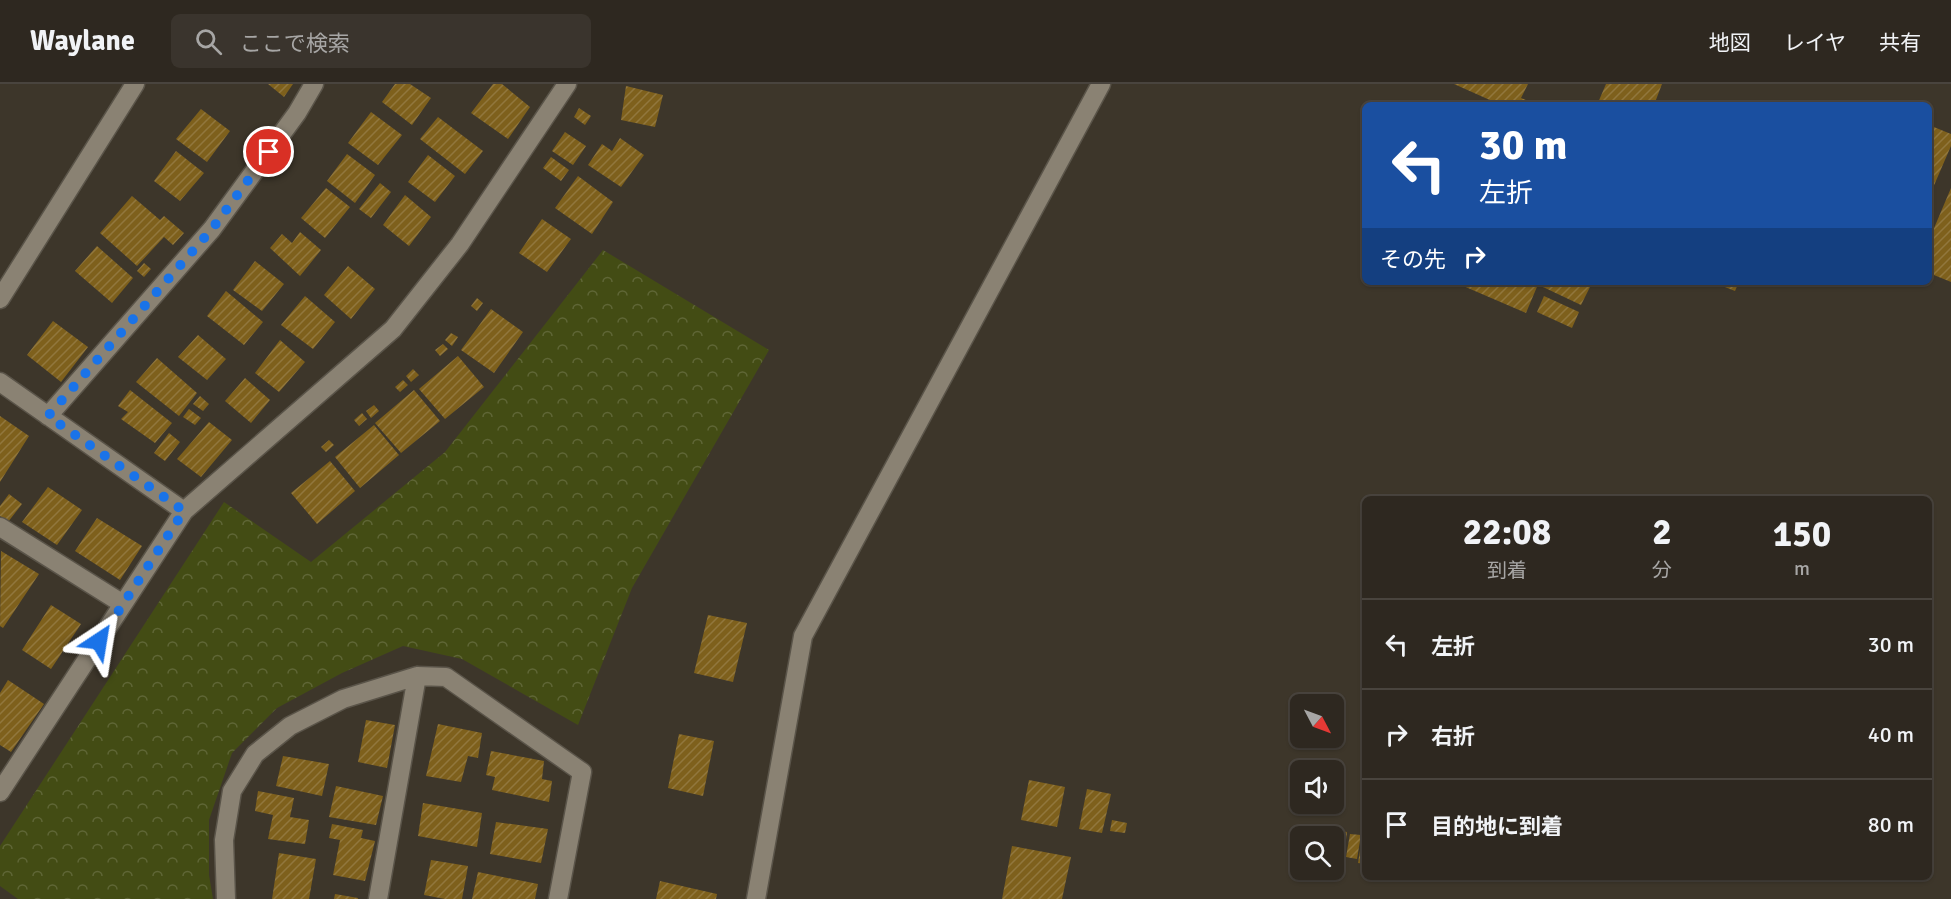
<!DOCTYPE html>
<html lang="ja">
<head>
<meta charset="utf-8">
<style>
  :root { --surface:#2e2820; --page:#3a342d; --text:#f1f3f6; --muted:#a7a6a5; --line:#49443e }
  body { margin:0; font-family:Signika,"Noto Sans JP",sans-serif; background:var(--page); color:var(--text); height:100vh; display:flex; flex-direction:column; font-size:22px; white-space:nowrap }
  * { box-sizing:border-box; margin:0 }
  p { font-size:20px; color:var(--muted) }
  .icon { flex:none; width:33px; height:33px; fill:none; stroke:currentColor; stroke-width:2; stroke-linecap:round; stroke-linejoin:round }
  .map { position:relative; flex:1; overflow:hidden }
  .details { position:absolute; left:1362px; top:412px; width:570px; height:384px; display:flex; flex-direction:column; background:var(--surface); border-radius:9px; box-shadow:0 2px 4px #0004,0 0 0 2px var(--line) }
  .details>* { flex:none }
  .top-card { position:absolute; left:1362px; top:18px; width:570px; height:183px; border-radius:9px; box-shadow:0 2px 4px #0004,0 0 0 2px var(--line); background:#1a4fa0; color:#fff; overflow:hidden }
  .needle { width:39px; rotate:131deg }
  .tools { position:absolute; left:1290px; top:610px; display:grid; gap:12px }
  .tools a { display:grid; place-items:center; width:54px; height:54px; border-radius:9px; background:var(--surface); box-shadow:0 2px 4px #0004,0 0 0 2px var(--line); font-size:30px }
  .pin { position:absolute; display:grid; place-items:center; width:51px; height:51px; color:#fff; margin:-26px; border:3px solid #fff; border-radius:50%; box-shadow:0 2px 6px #0007 }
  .me { position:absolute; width:66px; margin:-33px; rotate:33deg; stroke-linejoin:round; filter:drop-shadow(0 0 4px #0008) }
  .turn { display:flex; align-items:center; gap:21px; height:126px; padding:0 18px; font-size:27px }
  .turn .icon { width:78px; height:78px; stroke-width:2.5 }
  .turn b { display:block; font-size:42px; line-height:51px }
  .then { display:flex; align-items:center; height:57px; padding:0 18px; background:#0003; gap:12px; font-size:22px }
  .eta { display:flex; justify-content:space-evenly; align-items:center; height:102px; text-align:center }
  .eta b { font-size:36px; font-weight:700; line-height:42px }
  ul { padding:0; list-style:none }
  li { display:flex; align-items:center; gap:18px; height:90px; padding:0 18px; border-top:2px solid var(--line) }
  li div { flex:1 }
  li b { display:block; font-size:22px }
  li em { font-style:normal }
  header { display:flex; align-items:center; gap:36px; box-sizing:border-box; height:84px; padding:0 30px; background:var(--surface); border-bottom:2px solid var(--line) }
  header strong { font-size:28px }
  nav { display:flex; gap:33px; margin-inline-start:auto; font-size:21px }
  .search { width:420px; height:54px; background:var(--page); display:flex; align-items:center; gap:15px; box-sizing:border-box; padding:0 21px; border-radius:9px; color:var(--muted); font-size:22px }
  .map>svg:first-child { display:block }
</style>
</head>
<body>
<header>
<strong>Waylane</strong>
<div class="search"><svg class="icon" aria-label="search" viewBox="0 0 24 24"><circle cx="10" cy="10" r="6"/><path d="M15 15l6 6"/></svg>ここで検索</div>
<nav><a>地図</a><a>レイヤ</a><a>共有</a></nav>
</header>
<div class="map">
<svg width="1951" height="815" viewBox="0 0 1951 815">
  <defs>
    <pattern id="forest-crowns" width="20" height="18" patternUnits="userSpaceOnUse" patternTransform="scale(1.5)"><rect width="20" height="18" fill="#434c14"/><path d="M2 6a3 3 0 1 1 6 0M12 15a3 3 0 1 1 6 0" fill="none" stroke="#5f6636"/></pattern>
    <pattern id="building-hatch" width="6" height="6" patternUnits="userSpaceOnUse" patternTransform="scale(1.5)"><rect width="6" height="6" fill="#7e601c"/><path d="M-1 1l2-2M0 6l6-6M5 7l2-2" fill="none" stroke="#91773d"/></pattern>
  </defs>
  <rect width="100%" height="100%" fill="#3d362a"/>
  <path fill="url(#forest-crowns)" d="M603,166L769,266L632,504L578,641L462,575L403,562L342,589L277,624L232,669L209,736V791L213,815H18L0,802V762L224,418L311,478L445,368Z"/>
  <path fill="url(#building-hatch)" d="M268,0H293L284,13Z
    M395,0H410L431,14L412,41L382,18Z
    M493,0H502L530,23L508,55L471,29Z
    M1454,0H1528L1521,14L1538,21H1501Z
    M1606,0H1662L1654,21H1597Z
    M626,2L663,11L655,43L621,36Z
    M579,24L591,32L585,41L574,33Z
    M201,25L230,47L207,78L176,55Z
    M371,28L402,51L378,81L348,59Z
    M438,33L483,67L465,90L420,55Z
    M1929,41L1951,50V62L1929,113Z
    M565,48L586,62L573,81L552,67Z
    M620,54L644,71L621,103L588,81L602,60L612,67Z
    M176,67L204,89L180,117L154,97Z
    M347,70L375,91L355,119L327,97Z
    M428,71L455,92L435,118L408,98Z
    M551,73L569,86L561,97L543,84Z
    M578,92L613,118L592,150L555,124Z
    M380,99L391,108L371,134L359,125Z
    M326,104L350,123L325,154L301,134Z
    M1951,104V198L1929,189V156Z
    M405,111L431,133L409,162L383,141Z
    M132,112L160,136L164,132L184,149L173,161L164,153L137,182L100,149Z
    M542,135L571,155L547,188L519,169Z
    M300,148L321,166L300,192L270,164L282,150L292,159Z
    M97,162L133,194L112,219L75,187Z
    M255,177L284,200L262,227L233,206Z
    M144,179L151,185L144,193L137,187Z
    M348,182L375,205L351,235L324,211Z
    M1454,198H1539L1526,229Z
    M1546,198H1579L1590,203L1581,221L1543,203Z
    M1712,198H1739L1735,207Z
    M226,207L263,238L244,261L207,232Z
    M305,212L335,238L313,265L281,241Z
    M1544,212L1579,228L1572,244L1537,228Z
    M477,214L483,219L477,227L471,222Z
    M491,225L523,248L494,289L461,266Z
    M53,237L88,263L61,298L27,271Z
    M451,249L458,253L452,262L445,256Z
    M198,251L226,275L207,296L178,273Z
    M280,256L305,278L279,308L255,289Z
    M443,260L448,265L440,272L435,266Z
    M458,272L484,303L445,335L419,305Z
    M157,274L197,309L179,332L136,298Z
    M413,285L419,291L411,298L406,292Z
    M245,294L270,316L251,339L225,317Z
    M403,296L408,301L400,308L395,303Z
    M130,306L172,339L155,359L121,335L128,328L118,322Z
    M414,306L440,337L401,369L375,339Z
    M200,312L209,320L203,327L193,320Z
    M374,321L379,327L371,334L366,327Z
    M189,325L201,334L195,341L183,333Z
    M362,329L367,335L359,342L354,336Z
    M0,332L29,352L0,398Z
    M209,338L232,356L201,393L177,375Z
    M374,341L399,371L360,404L335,373Z
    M169,349L180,358L165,377L154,369Z
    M329,356L334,361L326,368L321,363Z
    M330,377L355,407L317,440L291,409Z
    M48,403L82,426L57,461L22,438Z
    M9,410L22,420L8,438L0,432V422Z
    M97,434L142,462L120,496L75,467Z
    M1,467L39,490L3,544L0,542Z
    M51,521L81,540L51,585L22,566Z
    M708,531L747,539L733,598L694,589Z
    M8,596L44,620L11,668L0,661V609Z
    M366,636L395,641L387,684L358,678Z
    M438,640L482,649L478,674L468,672L461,698L426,692Z
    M679,650L714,657L703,712L668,704Z
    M491,667L544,677L542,695L552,697L549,718L492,706L495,693L486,691Z
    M283,672L329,680L322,712L276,702Z
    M1029,696L1065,703L1057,743L1021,736Z
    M336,702L383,712L376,741L329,733Z
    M1087,705L1111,710L1102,749L1079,745Z
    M258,707L294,714L290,733L309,736L305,760L268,755L273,731L255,727Z
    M423,719L482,729L477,763L418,752Z
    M1112,736L1127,739L1125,749L1110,747Z
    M496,738L548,745L541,779L490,770Z
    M332,740L363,746L361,754L375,757L365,797L333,791L340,756L329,754Z
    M1324,744L1347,748L1344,771L1334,770V753H1323Z
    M1350,750L1361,751L1357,775L1346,773Z
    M1361,760H1365V780L1358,779Z
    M1012,762L1071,773L1062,815H1002Z
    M279,769L316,775L309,815H272Z
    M431,776L468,782L462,815H445L424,811Z
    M478,788L538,800L535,815H472Z
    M660,797L717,810L716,815H656Z
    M335,810L358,814V815H334Z"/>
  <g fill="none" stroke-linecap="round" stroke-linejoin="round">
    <g stroke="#5a5449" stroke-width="21">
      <path id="street" d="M0,215L135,0
        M0,298L184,427
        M48,332L212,145L297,29L314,0
        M0,443L123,520
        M0,708L184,427L393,245L460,160L567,0
        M226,815L224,756L232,707L255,670L290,642L343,615L417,592L446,593L582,688L558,815
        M378,815L417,592
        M756,815L803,552L1101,0"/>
    </g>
    <use href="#street" stroke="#8a8273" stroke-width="18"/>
  </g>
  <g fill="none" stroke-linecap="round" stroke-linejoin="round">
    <path stroke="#1a73e8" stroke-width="10" stroke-dasharray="0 18" d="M99,557L184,427L48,332L212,145L269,68"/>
  </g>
</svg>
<div class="tools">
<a><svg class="needle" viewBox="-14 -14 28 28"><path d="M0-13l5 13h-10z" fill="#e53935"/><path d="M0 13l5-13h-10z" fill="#a7a6a5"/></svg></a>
<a><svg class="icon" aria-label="sound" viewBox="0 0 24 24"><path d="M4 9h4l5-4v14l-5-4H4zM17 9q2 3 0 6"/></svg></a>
<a><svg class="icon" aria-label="search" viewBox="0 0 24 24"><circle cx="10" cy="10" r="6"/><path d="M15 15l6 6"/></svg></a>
</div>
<div class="pin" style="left:269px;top:68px;background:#d93025"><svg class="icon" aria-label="arrive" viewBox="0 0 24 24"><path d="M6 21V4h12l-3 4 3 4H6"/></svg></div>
<svg class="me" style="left:99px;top:557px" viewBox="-20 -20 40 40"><path d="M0-17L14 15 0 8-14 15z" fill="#1a73e8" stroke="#fff" stroke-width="4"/></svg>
<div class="top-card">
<div class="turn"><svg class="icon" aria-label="left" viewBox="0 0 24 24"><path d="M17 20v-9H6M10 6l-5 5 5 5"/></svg><div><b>30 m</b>左折</div></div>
<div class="then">その先<svg class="icon" aria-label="right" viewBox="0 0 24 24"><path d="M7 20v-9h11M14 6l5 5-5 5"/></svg></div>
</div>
<section class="details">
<div class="eta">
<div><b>22:08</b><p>到着</p></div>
<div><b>2</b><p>分</p></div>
<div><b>150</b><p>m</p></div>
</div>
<ul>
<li><svg class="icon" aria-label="left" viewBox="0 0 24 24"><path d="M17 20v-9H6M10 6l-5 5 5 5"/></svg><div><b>左折</b></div><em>30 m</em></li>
<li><svg class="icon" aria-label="right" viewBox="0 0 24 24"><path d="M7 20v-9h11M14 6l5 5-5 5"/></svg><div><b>右折</b></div><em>40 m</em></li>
<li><svg class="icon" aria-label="arrive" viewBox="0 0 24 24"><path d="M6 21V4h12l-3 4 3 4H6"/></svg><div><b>目的地に到着</b></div><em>80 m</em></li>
</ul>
</section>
</div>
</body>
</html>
